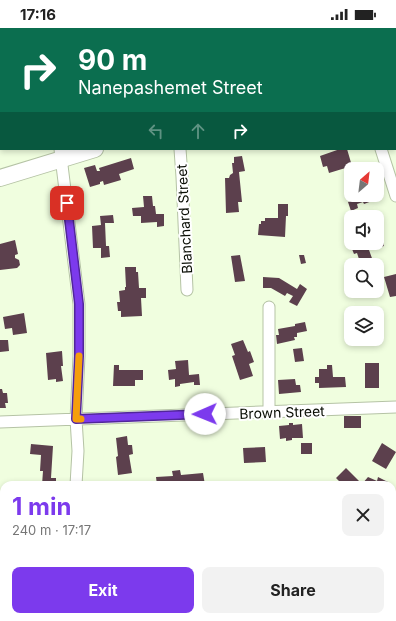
<!DOCTYPE html>
<html lang="en">
<head>
<meta charset="utf-8">
<style>
  :root { --surface:#fff; --page:#f2f2f2; --text:#222; --muted:#767676; --accent:#7c3aed }
  body { margin:0; font-family:Inter,sans-serif; background:var(--page); color:var(--text); height:100vh; display:flex; flex-direction:column; font-size:15px; white-space:nowrap }
  * { box-sizing:border-box; margin:0 }
  p { font-size:13px; color:var(--muted) }
  .icon { flex:none; width:22px; height:22px; fill:none; stroke:currentColor; stroke-width:2; stroke-linecap:round; stroke-linejoin:round }
  .map { position:relative; flex:1; overflow:hidden }
  .drawer { position:absolute; left:0px; top:453px; width:396px; height:140px; display:flex; flex-direction:column; background:var(--surface); border-radius:12px 12px 0 0; box-shadow:0 2px 6px #0003 }
  .drawer>* { flex:none }
  .banner { position:absolute; left:0px; top:0px; width:396px; height:122px; box-shadow:0 2px 6px #0003; background:#0b6e4f; color:#fff; overflow:hidden }
  .needle { width:26px; rotate:28deg }
  .tools { position:absolute; left:344px; top:134px; display:grid; gap:8px }
  .tools a { display:grid; place-items:center; width:40px; height:40px; border-radius:8px; background:var(--surface); box-shadow:0 2px 6px #0003; font-size:20px }
  .pin { position:absolute; display:grid; place-items:center; width:34px; height:34px; color:#fff; margin:-17px; border-radius:8px; box-shadow:0 2px 6px #0006 }
  .me { position:absolute; width:44px; margin:-22px; rotate:269deg; stroke-linejoin:round; filter:drop-shadow(0 0 3px #0008) }
  .turn { display:flex; align-items:center; gap:14px; height:84px; padding:0 12px; font-size:18px }
  .turn .icon { width:52px; height:52px; stroke-width:2.5 }
  .turn b { display:block; font-size:28px; line-height:34px }
  .lanes { display:flex; align-items:center; height:38px; padding:0 12px; background:#0003; justify-content:center; gap:20px; direction:ltr }
  .lanes .off { opacity:.35 }
  .round { display:grid; place-items:center; flex:none; width:42px; height:42px; border-radius:8px; background:var(--page) }
  .summary { display:flex; align-items:center; justify-content:space-between; height:68px; padding:0 12px }
  h1 { font-size:24px; font-weight:700; line-height:30px; color:var(--accent) }
  .button { display:flex; gap:8px; margin-top:auto; padding:8px 12px }
  .button a { flex:1; height:46px; border-radius:8px; background:var(--accent); color:#fff; font-size:16px; font-weight:700; line-height:46px; text-align:center }
  .button a+a { background:var(--page); color:var(--text) }
  .status { display:flex; justify-content:space-between; align-items:center; height:28px; padding:0 20px; background:var(--surface); direction:ltr }
  .status svg { height:11px; fill:currentColor }
  .map>svg:first-child { display:block }
</style>
</head>
<body>
<div class="status"><b>17:16</b><svg viewBox="0 0 49 12"><path d="M0 12V9h3v3zM5 12V6h3v6zM10 12V3h3v9zM15 12V0h3v12zM26 1h20v11H26zM47 4h2v5h-2z"/></svg></div>
<div class="map">
<svg width="396" height="593" viewBox="0 0 396 593">
  <rect width="100%" height="100%" fill="#f0fedf"/>
  <path fill="#bbd2a0" d="M229,589H299L304,593H229Z"/>
  <path fill="#5c404d" d="M340,121H347L352,138L329,145L327,138L323,139L320,128Z
    M242,128L245,143L239,144L242,174H238L239,184L226,185L225,150H229L230,147L233,145L232,135H234V129Z
    M131,130L134,141L119,146L121,152L104,157L103,153L100,154V156L90,159L84,140L95,137L97,143H100L99,140Z
    M353,167H370L372,173L364,176L363,174L357,176L358,180L351,183L348,174L355,172Z
    M143,168H152L153,178H155L156,186H164V198L157,199V194L141,195V188H133L132,180L144,179Z
    M278,176H288V188H286L285,209L258,207L259,196H261V193H265V190H278Z
    M113,187L114,195H105L106,218H109L110,229L101,230V220H93L92,198L101,197L100,188Z
    M377,198L380,205L382,204L384,211H382L384,218L369,222L373,233L361,237L357,225L354,226L352,221L355,220L354,215H377Z
    M15,212L18,226L15,227V230L19,232L20,237L17,240L0,242V216Z
    M240,227L245,253L235,254L231,228Z
    M299,227H304L306,235L301,236Z
    M125,239H136V244H138L139,260H146V270H141L142,288L121,289V283H118L117,274H120L119,263L125,262V259H126Z
    M396,246V268L390,269L384,249Z
    M263,249L279,250L297,261L300,256L307,261L297,278L289,274L293,268L287,265L285,268L271,260H263Z
    M24,285L27,305L13,307L12,300L5,301L3,289Z
    M305,294L307,303L297,305V309H294L295,312L277,316L276,307H279L278,301L295,298V296Z
    M377,296H382L383,312L362,313V311H377Z
    M0,312H8L9,323L0,324Z
    M243,312L248,324L250,323L254,334L249,336L253,348L240,352L232,328L235,327L231,316Z
    M302,320L304,333L295,334L293,321Z
    M62,323L63,338H61L63,353L56,354V351L48,352L46,325Z
    M188,332L189,347L199,346L200,357H194V354L180,356V358L175,359V351L169,352L168,342L176,341L175,333Z
    M365,335H379V360H365Z
    M114,337H119V342H143V352H135V358H113Z
    M327,337H332L333,349H345L346,359L319,360V355H315V349H319V341H327Z
    M295,351L296,357H300L301,364L279,366L278,352Z
    M0,361H2L3,365H7L8,375H5L6,380H0Z
    M344,388H361V400H344Z
    M289,395H293V397L302,396L303,410H292V412L286,413V410L280,411L279,398L289,397Z
    M127,408L128,417H132L133,426L129,427L132,445L118,447L116,429L118,428L116,410Z
    M301,415H312V426H301Z
    M382,415L396,424L386,441L372,433Z
    M31,416L53,418L51,450H56V457H42L43,443H40L41,427L30,426Z
    M265,419L266,434L244,435L243,420Z
    M346,440L362,456L368,449L377,453L378,449L388,454L387,457H351L348,454L343,457L336,450Z
    M180,442L181,447L203,445L205,457H181V456L157,457L156,449L173,448L172,443Z
    M0,484H4V496L0,495Z
    M20,589H35L34,591H29V593H20Z
    M179,589H204L207,593H182Z"/>
  <g fill="none" stroke-linecap="round" stroke-linejoin="round">
    <g stroke="#b5c3a5" stroke-width="8">
      <path id="service" d="M178,0L179,1
        M214,0L215,1
        M251,1L252,0"/>
    </g>
    <g stroke="#b5c3a5" stroke-width="13">
      <path id="minor" d="M41,0V1
        M343,0V1
        M60,121L79,276V328L76,391L78,423L76,457
        M180,121L182,149L187,262
        M381,121L396,168
        M269,385V279
        M0,394L396,379
        M71,593V589"/>
    </g>
    <g stroke="#b5c3a5" stroke-width="18">
      <path id="secondary" d="M395,23H396
        M0,150L95,121
        M392,499L396,491
        M363,593L365,589"/>
    </g>
    <use href="#service" stroke="#fff" stroke-width="5.5"/>
    <use href="#minor" stroke="#fff" stroke-width="11"/>
    <use href="#secondary" stroke="#fff" stroke-width="16"/>
  </g>
  <g fill="none" stroke-linecap="round" stroke-linejoin="round">
    <g stroke="#51269a" stroke-width="10">
      <path id="route" d="M67,175L79,276V328L76,391L205,386"/>
    </g>
    <use href="#route" stroke="#7c3aed" stroke-width="7"/>
    <path stroke="#f59e0b" stroke-width="7" d="M79,328L76,391H81"/>
  </g>
  <g text-anchor="middle" dominant-baseline="central" stroke-width="4" stroke-linejoin="round" paint-order="stroke">
    <g font-size="14" fill="#0a0e05" stroke="#fff">
      <text transform="translate(184 191) rotate(-93)">Blanchard Street</text>
      <text transform="translate(282 384) rotate(-2)">Brown Street</text>
    </g>
  </g>
</svg>
<div class="tools">
<a><svg class="needle" viewBox="-14 -14 28 28"><path d="M0-13l5 13h-10z" fill="#e53935"/><path d="M0 13l5-13h-10z" fill="#767676"/></svg></a>
<a><svg class="icon" aria-label="sound" viewBox="0 0 24 24"><path d="M4 9h4l5-4v14l-5-4H4zM17 9q2 3 0 6"/></svg></a>
<a><svg class="icon" aria-label="search" viewBox="0 0 24 24"><circle cx="10" cy="10" r="6"/><path d="M15 15l6 6"/></svg></a>
<a><svg class="icon" aria-label="layers" viewBox="0 0 24 24"><path d="M12 4l9 5-9 5-9-5zM3 14l9 5 9-5"/></svg></a>
</div>
<div class="pin" style="left:67px;top:175px;background:#d93025"><svg class="icon" aria-label="arrive" viewBox="0 0 24 24"><path d="M6 21V4h12l-3 4 3 4H6"/></svg></div>
<svg class="me" style="left:205px;top:386px" viewBox="-20 -20 40 40"><circle r="19" fill="#fff"/><path d="M0-13L10 11 0 6-10 11z" fill="#7c3aed"/></svg>
<div class="banner">
<div class="turn"><svg class="icon" aria-label="right" viewBox="0 0 24 24"><path d="M7 20v-9h11M14 6l5 5-5 5"/></svg><div><b>90 m</b>Nanepashemet Street</div></div>
<div class="lanes"><svg class="icon off" aria-label="left" viewBox="0 0 24 24"><path d="M17 20v-9H6M10 6l-5 5 5 5"/></svg><svg class="icon off" aria-label="ahead" viewBox="0 0 24 24"><path d="M12 20V5M6 11l6-6 6 6"/></svg><svg class="icon" aria-label="right" viewBox="0 0 24 24"><path d="M7 20v-9h11M14 6l5 5-5 5"/></svg></div>
</div>
<section class="drawer">
<div class="summary"><div><h1>1 min</h1><p>240 m · 17:17</p></div><a class="round"><svg class="icon" aria-label="close" viewBox="0 0 24 24"><path d="M6 6l12 12M18 6L6 18"/></svg></a></div>
<div class="button"><a>Exit</a><a>Share</a></div>
</section>
</div>
</body>
</html>
